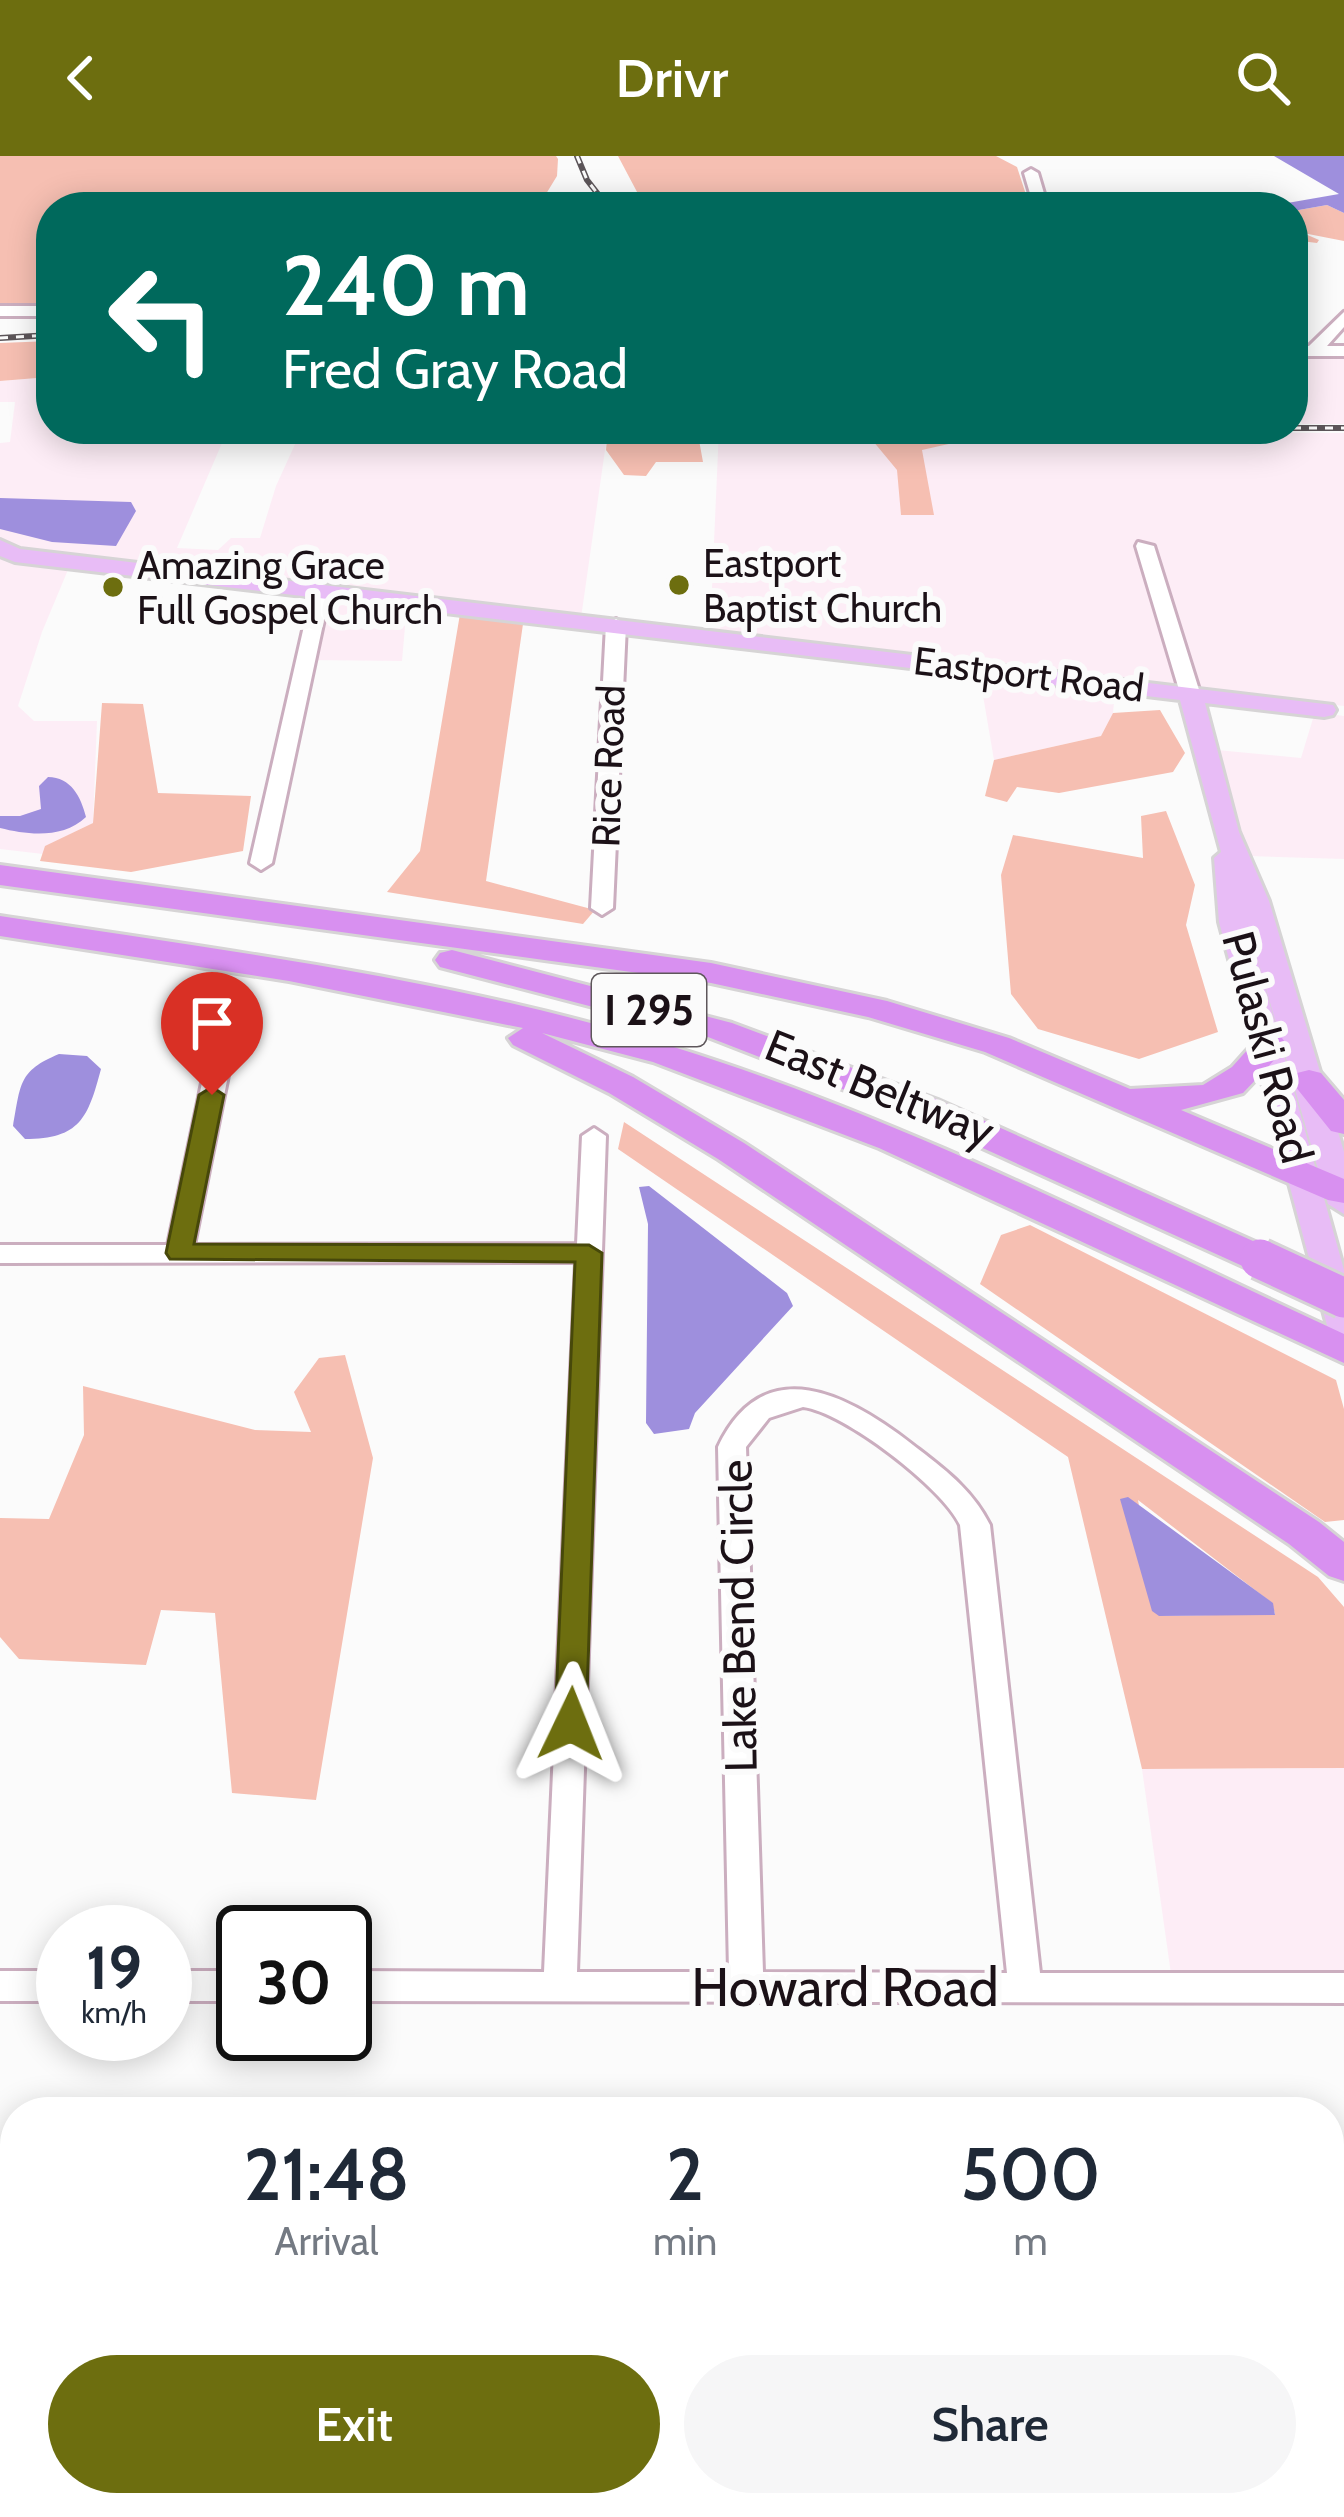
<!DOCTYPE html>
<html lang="en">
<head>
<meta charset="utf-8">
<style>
  :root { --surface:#fff; --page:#f6f6f7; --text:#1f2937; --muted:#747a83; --accent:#6d6e0f }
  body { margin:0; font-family:Cabin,sans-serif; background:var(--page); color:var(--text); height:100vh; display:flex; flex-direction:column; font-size:45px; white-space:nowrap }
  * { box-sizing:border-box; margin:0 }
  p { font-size:39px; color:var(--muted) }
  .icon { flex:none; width:66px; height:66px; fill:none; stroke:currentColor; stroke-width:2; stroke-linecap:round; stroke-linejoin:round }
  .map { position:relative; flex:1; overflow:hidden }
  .side { position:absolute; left:0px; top:1941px; width:1344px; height:420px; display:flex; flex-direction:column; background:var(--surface); border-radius:48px 48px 0 0; box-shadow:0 6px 30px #0003 }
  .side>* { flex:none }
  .banner { position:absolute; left:36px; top:36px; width:1272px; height:252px; border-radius:48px; box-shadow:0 6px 30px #0003; background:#00695c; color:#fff; overflow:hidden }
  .speed { position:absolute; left:36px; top:1749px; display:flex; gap:24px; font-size:60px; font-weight:700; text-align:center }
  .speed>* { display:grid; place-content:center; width:156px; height:156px; border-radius:50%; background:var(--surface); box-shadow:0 6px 30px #0003; line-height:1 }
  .speed small { font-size:30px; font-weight:400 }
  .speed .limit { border:6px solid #111; border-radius:18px; background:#fff; color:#111 }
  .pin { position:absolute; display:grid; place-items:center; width:102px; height:102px; color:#fff; margin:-123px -51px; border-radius:50% 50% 50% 0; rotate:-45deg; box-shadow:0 0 12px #0007 }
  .pin .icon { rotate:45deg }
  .me { position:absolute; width:132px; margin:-66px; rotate:2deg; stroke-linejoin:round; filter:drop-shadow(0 0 9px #0008) }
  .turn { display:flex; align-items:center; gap:42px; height:252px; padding:0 48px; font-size:54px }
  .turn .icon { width:156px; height:156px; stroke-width:2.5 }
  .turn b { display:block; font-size:84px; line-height:102px }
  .eta { display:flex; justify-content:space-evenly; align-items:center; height:204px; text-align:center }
  .eta b { font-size:72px; font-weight:600; line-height:84px }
  .cta { display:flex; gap:24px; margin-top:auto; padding:24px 48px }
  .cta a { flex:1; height:138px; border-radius:72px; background:var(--accent); color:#fff; font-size:48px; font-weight:600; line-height:138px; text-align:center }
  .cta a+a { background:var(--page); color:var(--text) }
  header { display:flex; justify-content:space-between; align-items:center; height:156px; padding:0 48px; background:var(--accent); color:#fff; font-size:54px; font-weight:600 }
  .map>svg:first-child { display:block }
</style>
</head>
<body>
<header><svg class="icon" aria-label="back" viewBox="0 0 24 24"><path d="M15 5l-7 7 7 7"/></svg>Drivr<svg class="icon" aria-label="search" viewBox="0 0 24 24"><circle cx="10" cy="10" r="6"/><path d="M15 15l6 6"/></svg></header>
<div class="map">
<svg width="1344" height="2361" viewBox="0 0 1344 2361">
  <rect width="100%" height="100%" fill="#fbfbfb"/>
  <path fill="#fdedf6" d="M51,196V273H228L177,392L218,394L231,382H260L276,330L302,273H608L581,462L38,397L0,386V287L10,286L15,246H0V225L37,222Z
    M1293,197H1344V268H1302L1293,246Z
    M719,273H863L898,314L901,359H933L921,294L1002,276L1344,277V550L710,477Z
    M0,401L70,409L42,476L18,550L34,565H97L93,667L46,690L43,698L0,693Z
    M323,438L407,448L402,505L309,504Z
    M979,516L1115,535L1113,557L1101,580L994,604Z
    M1315,556L1344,560V703L1249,700L1217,594L1301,602Z
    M1344,1612V1821L1172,1825L1142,1613Z"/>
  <path fill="#f6bfb2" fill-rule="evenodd" d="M0,0H556L558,3L557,20L538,51H51V154H0Z
    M618,0H996L1017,11L1030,51H645Z
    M1327,49L1344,57V85L1303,77L1319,84L1317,87L1293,84V55Z
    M51,185V196L37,222L0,225V187Z
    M608,273H697L703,306H656L646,320L624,319L606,294Z
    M863,273L1002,276L922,294L934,359H901L897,314Z
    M460,458L523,468L486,725L595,754L583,768L387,736L420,695Z
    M102,547L143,548L158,637L251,640L243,695L131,716L40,705L45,690L93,667Z
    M1160,554L1185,597L1173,616L1059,637L1017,631L1007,646L985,640L994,604L1101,580L1113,557Z
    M1166,655L1195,729L1186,769L1218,876L1139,903L1038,873L1011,838L1001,719L1013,679L1143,702L1141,660Z
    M624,966L1318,1421L1344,1451V1612L1142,1613L1068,1301L618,993ZM1138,1344L1272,1447L1275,1458L1159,1460Z
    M1030,1069L1336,1224L1344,1253V1364L1325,1366L980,1128L1001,1079Z
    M345,1199L373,1302L316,1644L232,1637L215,1457L161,1454L146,1509L19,1503L0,1481V1362L49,1363L84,1279L83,1230L255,1274L311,1276L294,1236L319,1202Z
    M1344,2074V2361H1040L1029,2348L935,2350L934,2361H344L346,2346H1329V2075Z"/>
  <path fill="#9e8fdd" d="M1274,0H1344V57L1327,49L1293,55V51H1265L1339,38Z
    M0,342L131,346L136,355L116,390L52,386L0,373Z
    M48,621C71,621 81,641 86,661C63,683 28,679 0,672V660H20L41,653L39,630Z
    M59,898L87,900L101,913C88,962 80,983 25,983L13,970C21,928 18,915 59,898Z
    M649,1030L787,1137L793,1150L695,1257L689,1273L654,1278L646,1267L648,1068L639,1031Z
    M1128,1341L1273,1447L1275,1459L1159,1460L1152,1455L1120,1343Z"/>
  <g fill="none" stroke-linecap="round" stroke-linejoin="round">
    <g stroke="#cbaebf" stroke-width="6">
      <path id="minor" d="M1031,13L1038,17L1048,51H1034L1024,17Z
        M0,150H51V160H0Z
        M1344,156V171L1327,190H1344V200H1293V190H1309Z
        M1138,386L1154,390L1200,537L1197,541H1183L1180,537L1136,390Z
        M321,429L330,435L272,707L261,714L250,707L312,435Z
        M616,463L626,469L613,752L602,759L591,752L606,469Z
        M228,853L240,860L194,1089L577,1088L582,980L594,972L606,980L577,1816H729L718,1291C764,1193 849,1239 913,1289C944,1313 972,1333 990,1369L1040,1817H1344V1847L345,1845V1815L544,1816L576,1106L0,1107V1089H168L216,860ZM803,1251C844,1256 943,1332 960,1369L1007,1817L763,1816L746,1291L769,1262Z
        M0,1815H63V1845H0Z
        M165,1815H243V1845H165Z"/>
    </g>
    <g stroke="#d6d4d5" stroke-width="6">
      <path id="major" d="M0,384L20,393L1333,549L1336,554L1333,559L1324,561L1205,547L1239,676L1269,745L1344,996V1058L1328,1048L1246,763L1344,1114V1184L1332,1181L1328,1173L1219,766L1214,702L1221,696L1180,544L15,406L0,400Z"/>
    </g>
    <g stroke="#d6d4d5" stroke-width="6">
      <path id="highway" d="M0,709L711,807L887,845L1009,882L1130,933L1203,929L1232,911L1258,882H1282L1287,889L1282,896L1243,937L1181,954L1344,1023V1047L1328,1044L985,896L868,861L711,827L0,729Z
        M0,760C226,795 458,823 677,892C907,964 1125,1077 1344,1178V1207L879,992L653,906L542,877L633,921L744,987L1319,1366L1344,1386V1425L1329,1420L1289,1388L718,1003L609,937L513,889L508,882L523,872L289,825L0,780Z
        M452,794L732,867L938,944L1273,1094L1279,1103L1273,1112L1260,1115L1247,1112L912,960L708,881L440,811L435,804L440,797Z
        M1309,914L1321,917L1344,944V978L1331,975L1291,925L1297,917Z"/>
    </g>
    <use href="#minor" fill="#fff" fill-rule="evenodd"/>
    <use href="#major" fill="#e8bcf6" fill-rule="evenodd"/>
    <use href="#highway" fill="#d890f0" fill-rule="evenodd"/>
    <g stroke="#5c5559" stroke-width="6">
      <path id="rail" d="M577,0L587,24L608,51
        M0,182L51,179
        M1293,272H1344"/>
    </g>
    <use href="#rail" stroke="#fbfbfb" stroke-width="3" stroke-dasharray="8" stroke-linecap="butt"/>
    <g stroke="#d6d4d5" stroke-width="45" stroke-linecap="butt">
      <path id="highway-bridge" d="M1260,1103L1344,1142"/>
    </g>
    <use href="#highway-bridge" stroke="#d890f0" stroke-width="39"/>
  </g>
  <path fill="#6d6e0f" stroke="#47480a" stroke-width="3" d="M212,931L224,939L194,1088L589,1089L602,1097L586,1568L582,1577L571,1580L559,1577L555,1568L575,1106L170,1103L166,1097L199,939Z"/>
  <g fill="#6d6e0f" stroke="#fbfbfb" stroke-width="4.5">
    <circle cx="679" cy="429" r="12"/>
    <circle cx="113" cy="431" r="12"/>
  </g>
  <g text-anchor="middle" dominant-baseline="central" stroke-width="12" stroke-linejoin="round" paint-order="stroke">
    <g font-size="39" fill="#1b1117" stroke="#fbfbfb" text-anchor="start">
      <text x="703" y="407">Eastport<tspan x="703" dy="45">Baptist Church</tspan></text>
      <text x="137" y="409">Amazing Grace<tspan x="137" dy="45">Full Gospel Church</tspan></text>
    </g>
    <g font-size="39" fill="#1b1117" stroke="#fbfbfb">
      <text transform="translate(1029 518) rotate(7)">Eastport Road</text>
      <text transform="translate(608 610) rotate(-88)">Rice Road</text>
    </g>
    <rect fill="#fbfbfb" stroke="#5e575b" stroke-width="3" x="592" y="818" width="114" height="72" rx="9"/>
    <g font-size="42" font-weight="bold" fill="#1b1117">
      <text x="649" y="854">I 295</text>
    </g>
    <g font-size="45" fill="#1b1117" stroke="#fbfbfb">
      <text transform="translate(1268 891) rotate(75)">Pulaski Road</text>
      <text transform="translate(880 932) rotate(22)">East Beltway</text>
      <text transform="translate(738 1460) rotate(-91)">Lake Bend Circle</text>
    </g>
    <g font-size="54" fill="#1b1117" stroke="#fbfbfb">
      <text x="845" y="1831">Howard Road</text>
    </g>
  </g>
</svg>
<div class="speed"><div>19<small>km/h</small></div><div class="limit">30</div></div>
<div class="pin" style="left:212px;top:939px;background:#d93025"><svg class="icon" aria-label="arrive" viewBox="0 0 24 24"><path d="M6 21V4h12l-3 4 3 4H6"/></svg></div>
<svg class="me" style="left:571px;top:1568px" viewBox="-20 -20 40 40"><path d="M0-17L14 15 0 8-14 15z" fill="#6d6e0f" stroke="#fff" stroke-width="4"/></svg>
<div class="banner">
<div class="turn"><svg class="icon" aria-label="left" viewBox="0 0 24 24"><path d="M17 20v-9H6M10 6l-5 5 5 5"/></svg><div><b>240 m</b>Fred Gray Road</div></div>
</div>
<section class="side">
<div class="eta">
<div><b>21:48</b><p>Arrival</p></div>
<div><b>2</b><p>min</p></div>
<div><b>500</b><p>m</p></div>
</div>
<div class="cta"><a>Exit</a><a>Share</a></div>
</section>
</div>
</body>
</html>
